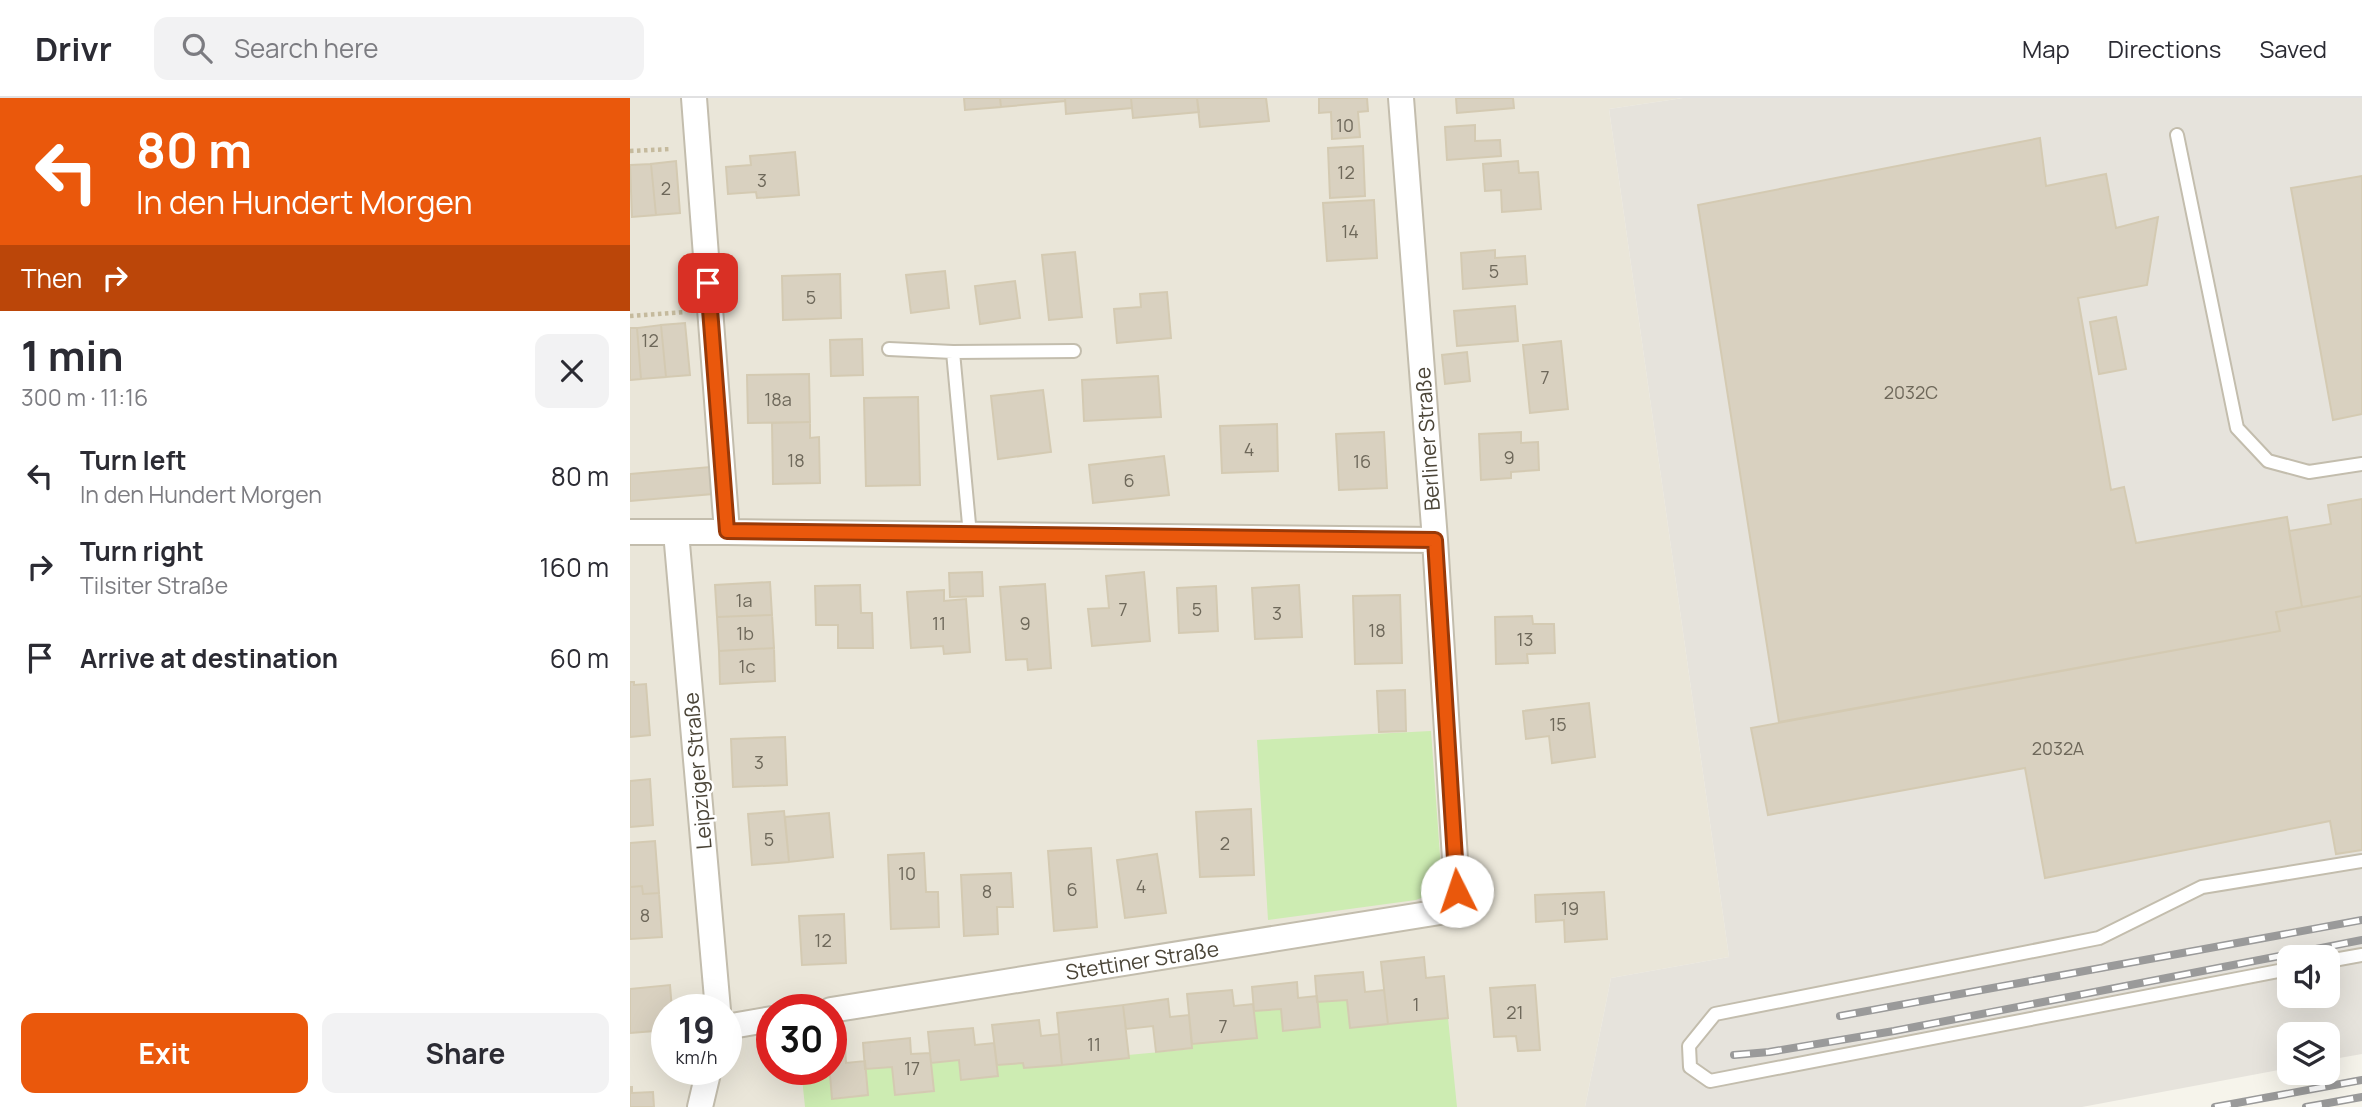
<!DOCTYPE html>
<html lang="en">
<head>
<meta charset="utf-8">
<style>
  :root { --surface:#fff; --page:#f2f2f3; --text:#2b2b33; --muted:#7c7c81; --line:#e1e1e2; --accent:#ea580c }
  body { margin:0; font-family:Manrope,sans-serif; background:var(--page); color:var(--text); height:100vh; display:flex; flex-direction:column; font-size:26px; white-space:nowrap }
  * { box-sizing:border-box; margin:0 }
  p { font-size:23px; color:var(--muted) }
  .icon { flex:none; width:38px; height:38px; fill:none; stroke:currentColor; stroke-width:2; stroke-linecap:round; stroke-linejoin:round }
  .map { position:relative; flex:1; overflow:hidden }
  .panel { display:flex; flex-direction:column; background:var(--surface); width:630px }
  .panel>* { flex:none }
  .guide { background:#ea580c; color:#fff; overflow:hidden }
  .fabs { position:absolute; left:1647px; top:847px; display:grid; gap:14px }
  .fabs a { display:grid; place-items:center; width:63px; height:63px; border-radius:14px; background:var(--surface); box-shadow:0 7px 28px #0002; font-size:35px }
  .speed { position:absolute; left:21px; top:896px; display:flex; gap:14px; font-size:35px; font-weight:700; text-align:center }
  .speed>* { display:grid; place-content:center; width:91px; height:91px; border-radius:50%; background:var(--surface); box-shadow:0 7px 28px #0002; line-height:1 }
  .speed small { font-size:18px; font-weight:400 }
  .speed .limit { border:10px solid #d22; background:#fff; color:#111 }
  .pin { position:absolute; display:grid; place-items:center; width:60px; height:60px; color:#fff; margin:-30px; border-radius:14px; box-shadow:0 4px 10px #0006 }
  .me { position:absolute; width:77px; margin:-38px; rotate:356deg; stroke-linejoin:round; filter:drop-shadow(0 0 5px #0008) }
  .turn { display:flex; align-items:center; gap:24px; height:147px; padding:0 21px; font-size:32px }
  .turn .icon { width:91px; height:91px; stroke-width:2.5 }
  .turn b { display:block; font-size:49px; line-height:60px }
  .then { display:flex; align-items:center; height:66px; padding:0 21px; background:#0003; gap:14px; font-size:26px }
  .round { display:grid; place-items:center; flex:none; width:74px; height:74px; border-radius:14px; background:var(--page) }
  .headline { display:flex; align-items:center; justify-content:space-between; height:119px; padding:0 21px }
  h1 { font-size:42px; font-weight:700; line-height:52px }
  .button { display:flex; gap:14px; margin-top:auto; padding:14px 21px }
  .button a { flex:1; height:80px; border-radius:14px; background:var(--accent); color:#fff; font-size:28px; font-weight:700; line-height:80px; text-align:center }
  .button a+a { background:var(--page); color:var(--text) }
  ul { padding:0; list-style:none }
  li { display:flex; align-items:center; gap:21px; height:91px; padding:0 21px }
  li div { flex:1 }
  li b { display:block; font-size:26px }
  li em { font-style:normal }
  header { display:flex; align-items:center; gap:42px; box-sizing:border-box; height:98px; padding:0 35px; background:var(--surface); border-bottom:2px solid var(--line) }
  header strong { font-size:33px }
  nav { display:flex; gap:38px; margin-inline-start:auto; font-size:24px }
  .search { width:490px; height:63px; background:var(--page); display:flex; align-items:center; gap:18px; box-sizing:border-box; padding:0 24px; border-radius:14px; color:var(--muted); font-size:26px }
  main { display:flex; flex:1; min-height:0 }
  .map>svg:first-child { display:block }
</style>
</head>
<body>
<header>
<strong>Drivr</strong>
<div class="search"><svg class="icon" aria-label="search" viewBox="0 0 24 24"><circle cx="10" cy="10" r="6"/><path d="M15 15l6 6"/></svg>Search here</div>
<nav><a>Map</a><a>Directions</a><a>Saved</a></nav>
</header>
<main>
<section class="panel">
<div class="guide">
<div class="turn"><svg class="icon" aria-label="left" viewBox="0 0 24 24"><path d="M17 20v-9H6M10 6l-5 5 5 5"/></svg><div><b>80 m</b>In den Hundert Morgen</div></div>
<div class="then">Then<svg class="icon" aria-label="right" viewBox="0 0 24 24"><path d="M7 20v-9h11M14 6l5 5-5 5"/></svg></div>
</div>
<div class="headline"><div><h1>1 min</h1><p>300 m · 11:16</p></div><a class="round"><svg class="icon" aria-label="close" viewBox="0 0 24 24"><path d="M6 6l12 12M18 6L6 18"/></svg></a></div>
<ul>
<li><svg class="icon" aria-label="left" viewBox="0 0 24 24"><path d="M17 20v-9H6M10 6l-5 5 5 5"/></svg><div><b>Turn left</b><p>In den Hundert Morgen</p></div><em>80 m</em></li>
<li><svg class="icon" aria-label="right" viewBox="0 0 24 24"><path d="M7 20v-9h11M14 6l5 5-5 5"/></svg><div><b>Turn right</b><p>Tilsiter Straße</p></div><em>160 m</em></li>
<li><svg class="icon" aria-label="arrive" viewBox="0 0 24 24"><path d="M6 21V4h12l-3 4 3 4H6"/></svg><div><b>Arrive at destination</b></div><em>60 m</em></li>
</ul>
<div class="button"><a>Exit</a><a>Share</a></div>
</section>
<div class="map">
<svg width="1732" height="1009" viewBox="0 0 1732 1009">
  <rect width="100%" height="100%" fill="#f6f4eb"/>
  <path fill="#eae6d9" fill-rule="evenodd" d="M0,0H1053L979,11L1099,859L981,880L955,1009H0ZM37,912H96V971H37ZM142,912H201V971H142Z"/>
  <path fill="#e6e3dc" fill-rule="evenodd" d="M1053,0H1732V956L1698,962V936H1659V970L1452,1009H955L981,880L1099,859L979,11ZM1659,859H1698V898H1659Z"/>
  <path fill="#cdecb2" d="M801,633L811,771L809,786L804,795L786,802L638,822L627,642Z
    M717,902L720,929L818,920L827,1009H175L172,980L200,977L202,1001L238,997L235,971L262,969L265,997L303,994L301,965L329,962L367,967L393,965L394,970L498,960V957L562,951V946L626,940L624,913L651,911L654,933L689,929L687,904Z"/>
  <path fill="#d9d1c0" stroke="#d4cab2" stroke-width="2" d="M334,0H370L371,9L335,12Z
    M370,0H435V3L371,9Z
    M435,0H501L502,10L436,16Z
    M501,0H567L569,14L503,20Z
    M567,0H636L639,23L570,29Z
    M689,0H737L738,13L728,14L730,39L702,41L701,14L689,15Z
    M826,0H883L884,10L827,15Z
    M845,27V43L870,42L871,58L817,62L815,29Z
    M1410,40L1416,88L1476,76L1486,130L1528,119L1517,187L1448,200L1481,392L1494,389L1506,445L1657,419L1672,509L1646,514L1650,533L1149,624L1068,107Z
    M733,48L735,98L700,100L698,50Z
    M165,54L169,97L127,100L126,94L98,96L96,69L121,67L120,58Z
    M46,63L50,115L26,117L21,66Z
    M888,63L889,75L908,74L911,111L872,114L871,92L855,93L853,66Z
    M21,66L26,117L2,119L0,67Z
    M1732,78V316L1703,322L1661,90Z
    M744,102L747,160L697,163L693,105Z
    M865,152V160L895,158L897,186L833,191L831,155Z
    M445,154L452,219L419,222L412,157Z
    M315,173L319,210L281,215L276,177Z
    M210,176L211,220L153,222L152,178Z
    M385,183L390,220L350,226L345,188Z
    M537,194L541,240L487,245L484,211L511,209L510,196Z
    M885,208L888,243L827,248L824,213Z
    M1486,219L1496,271L1469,276L1460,224Z
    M55,225L60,277L36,279L31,227Z
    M31,227L36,279L11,281L7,230Z
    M0,230H7L11,281L0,282Z
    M232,241L233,277L201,278L200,242Z
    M931,243L938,311L900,315L893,247Z
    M837,254L840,283L815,286L812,257Z
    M179,276L180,324L118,325L117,277Z
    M528,278L531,319L454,323L452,282Z
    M413,292L421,354L368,361L361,298Z
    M288,299L290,387L236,388L234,300Z
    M180,324V340L189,339L190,385L143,386L142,325Z
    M647,326L648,373L592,375L590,328Z
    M754,334L757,390L709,392L706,336Z
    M891,334V345L908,344L909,372L881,374V380L851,382L849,336Z
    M534,358L539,397L463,405L459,367Z
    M80,369L83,396L0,403V376Z
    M1732,401V498L1672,509L1659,433L1701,426L1698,407Z
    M352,474L353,498L320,499L319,475Z
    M514,474L520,543L462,548L458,511L479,510L476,478Z
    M140,484L142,517L87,519L85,487Z
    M415,486L421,570L398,572L397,561L376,562L370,489Z
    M230,487L231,515H242L243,550H208V527H186L185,488Z
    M669,487L672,539L625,541L622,490Z
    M586,488L588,533L549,535L547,490Z
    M314,492V503L336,501L340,554L314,556L313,548L281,550L277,494Z
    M770,497L772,565L725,566L723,498Z
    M1732,498V752L1706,756L1700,723L1415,780L1395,670L1138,717L1121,630L1650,533L1646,514Z
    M142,517L144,550L89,553L87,519Z
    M902,518L903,526H924L925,555L897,556L898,565L866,566L865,519Z
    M144,550L145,583L90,586L89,553Z
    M0,584H4V587L16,586L20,637L0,639Z
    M775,592L776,633L749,634L747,593Z
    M959,605L965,659L922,665L919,638L896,641L893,613Z
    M155,639L157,687L103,689L101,641Z
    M20,681L23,727L0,729V683Z
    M621,711L624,777L570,779L566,714Z
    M154,713L159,764L122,767L118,716Z
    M199,715L203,759L159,764L155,719Z
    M25,743L29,795L13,796L12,788L0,789V745Z
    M461,750L467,829L424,833L418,753Z
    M294,755L296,794H308L309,829L261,831L258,757Z
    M527,756L536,815L495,820L487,762Z
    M381,775L383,809H367L368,836L334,838L331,777Z
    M12,788L13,796L29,795L32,839L0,841V789Z
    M974,794L977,841L935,844L934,822L906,824L905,797Z
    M214,816L216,865L172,867L169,818Z
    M794,859L796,880L814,878L818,920L758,926L751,864Z
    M733,874L735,894L754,892L758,926L720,930L717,902L687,904L685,878Z
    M667,884L668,900L687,898L690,929L653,933L651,911L624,913L622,889Z
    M40,887L42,912H37V932L0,935V891Z
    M905,887L910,952L888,953L886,938L864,939L860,890Z
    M602,892L604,908L623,906L627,940L562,946L557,896Z
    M538,901L540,919L559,917L562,950L526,954L523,928L496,931L493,907Z
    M493,907L499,960L432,967L427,915Z
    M409,922L411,938L429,936L432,967L394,970L393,965L367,967L362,927Z
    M343,930L345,947L364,945L368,978L331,982L329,962L301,965L298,934Z
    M280,940L281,956L300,955L304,993L265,997L262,969L235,971L233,945Z
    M215,949L216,965L235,963L238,997L202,1001L200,977L172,980L171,971H201V951Z
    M0,989H2V995L23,994L24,1009H0Z"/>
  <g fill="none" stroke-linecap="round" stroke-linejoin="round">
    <g stroke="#c3bdad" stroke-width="16">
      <path id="service" d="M1547,37L1607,330L1638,363L1679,374L1732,366
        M259,251L323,254
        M340,437L323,254L444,253
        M1698,863L1732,857
        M1659,871L1080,983L1060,969L1059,948L1085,916L1469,840L1572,789L1732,763"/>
    </g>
    <g stroke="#c3bdad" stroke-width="28">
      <path id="minor" d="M64,0L97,434
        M0,434H97L805,442
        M46,434L88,912
        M201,912L810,814L821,806L827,793L805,442L771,0
        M96,929L142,921
        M70,1009L79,971"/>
    </g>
    <path stroke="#c5ba9d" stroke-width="4.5" stroke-dasharray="3.5 3.5" stroke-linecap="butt" d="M0,53L41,51
      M0,218L55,214"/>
    <use href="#service" stroke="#fff" stroke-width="12"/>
    <use href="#minor" stroke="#fff" stroke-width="24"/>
    <g stroke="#9a9a9a" stroke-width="8">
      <path id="rail" d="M1210,918L1732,822
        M1104,957L1139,954L1264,933L1732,842
        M1585,1009L1732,982
        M1676,1009L1732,999"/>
    </g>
    <use href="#rail" stroke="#fff" stroke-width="5" stroke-dasharray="16" stroke-linecap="butt"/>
  </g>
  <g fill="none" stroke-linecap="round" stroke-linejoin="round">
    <g stroke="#983908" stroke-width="18">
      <path id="route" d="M78,185L97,433L805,442L827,793"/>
    </g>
    <use href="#route" stroke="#ea580c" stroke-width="12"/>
  </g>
  <g text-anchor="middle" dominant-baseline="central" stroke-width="5" stroke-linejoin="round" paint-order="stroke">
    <g font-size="18" fill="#6e685a">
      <text x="715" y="27">10</text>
      <text x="716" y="74">12</text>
      <text x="132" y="82">3</text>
      <text x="36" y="90">2</text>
      <text x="720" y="133">14</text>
      <text x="864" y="173">5</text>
      <text x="181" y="199">5</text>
      <text x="20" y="242">12</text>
      <text x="915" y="279">7</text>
      <text x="1281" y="294">2032C</text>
      <text x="148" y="301">18a</text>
      <text x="619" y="351">4</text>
      <text x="879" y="359">9</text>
      <text x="166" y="362">18</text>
      <text x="732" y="363">16</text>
      <text x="499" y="382">6</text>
      <text x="114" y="502">1a</text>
      <text x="493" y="511">7</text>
      <text x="567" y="511">5</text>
      <text x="647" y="515">3</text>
      <text x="309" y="525">11</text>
      <text x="395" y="525">9</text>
      <text x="747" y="532">18</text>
      <text x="115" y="535">1b</text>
      <text x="895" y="541">13</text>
      <text x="117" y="568">1c</text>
      <text x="928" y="626">15</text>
      <text x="1428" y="650">2032A</text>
      <text x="129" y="664">3</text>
      <text x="139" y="741">5</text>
      <text x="595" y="745">2</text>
      <text x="277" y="775">10</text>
      <text x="511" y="788">4</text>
      <text x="442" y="791">6</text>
      <text x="357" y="793">8</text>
      <text x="940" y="810">19</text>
      <text x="15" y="817">8</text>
      <text x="193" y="842">12</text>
      <text x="786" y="906">1</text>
      <text x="885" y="914">21</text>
      <text x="593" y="928">7</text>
      <text x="464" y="946">11</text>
      <text x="282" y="970">17</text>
    </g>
    <g font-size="21" fill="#4b4538" stroke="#fff">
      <text transform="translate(797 341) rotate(-94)">Berliner Straße</text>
      <text transform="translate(67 673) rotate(-95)">Leipziger Straße</text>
      <text transform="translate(512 862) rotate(-9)">Stettiner Straße</text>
    </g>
  </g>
</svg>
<div class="fabs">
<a><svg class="icon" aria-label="sound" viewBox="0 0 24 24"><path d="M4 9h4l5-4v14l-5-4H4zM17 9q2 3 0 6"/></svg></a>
<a><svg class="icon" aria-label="layers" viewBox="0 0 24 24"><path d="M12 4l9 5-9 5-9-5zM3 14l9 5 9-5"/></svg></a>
</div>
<div class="speed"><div>19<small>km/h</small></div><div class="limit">30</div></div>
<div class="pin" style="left:78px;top:185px;background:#d93025"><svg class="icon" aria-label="arrive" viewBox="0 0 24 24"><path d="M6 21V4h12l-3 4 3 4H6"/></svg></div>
<svg class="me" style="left:827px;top:793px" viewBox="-20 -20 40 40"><circle r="19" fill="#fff"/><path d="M0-13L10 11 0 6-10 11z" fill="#ea580c"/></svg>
</div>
</main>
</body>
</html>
